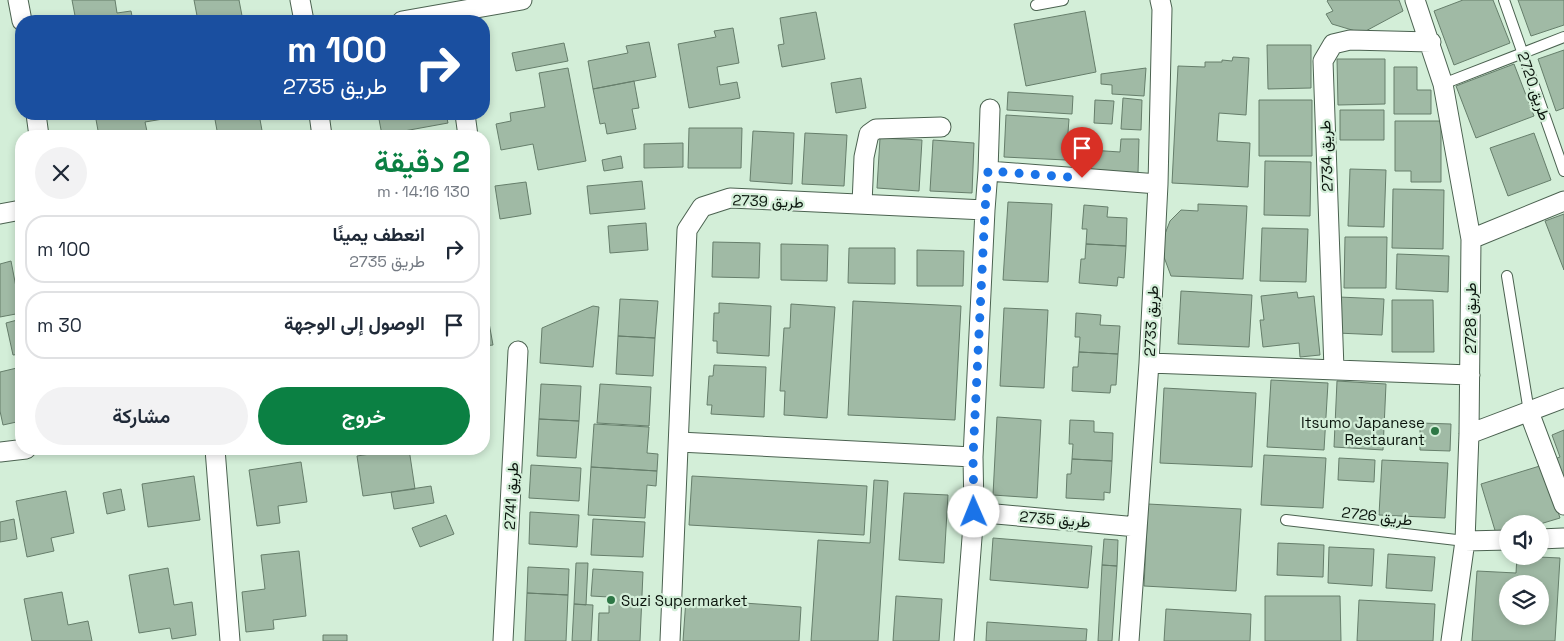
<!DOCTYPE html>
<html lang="ar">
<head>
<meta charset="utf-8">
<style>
  :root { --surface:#fff; --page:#f2f2f3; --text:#1f2937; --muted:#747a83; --line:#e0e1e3; --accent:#0b8043 }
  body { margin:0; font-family:"Space Grotesk",Vazirmatn,sans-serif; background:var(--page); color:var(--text); direction:rtl; height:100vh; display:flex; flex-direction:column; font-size:19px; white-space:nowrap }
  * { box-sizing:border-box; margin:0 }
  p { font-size:16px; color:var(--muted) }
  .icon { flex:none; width:28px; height:28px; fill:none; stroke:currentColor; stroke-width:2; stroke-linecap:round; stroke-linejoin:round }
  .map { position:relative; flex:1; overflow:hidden; direction:ltr }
  .details { position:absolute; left:15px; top:130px; width:475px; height:325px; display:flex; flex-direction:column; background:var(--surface); border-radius:20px; box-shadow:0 2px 8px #0003; direction:rtl }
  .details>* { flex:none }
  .banner { position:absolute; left:15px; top:15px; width:475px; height:105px; border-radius:20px; box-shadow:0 2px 8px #0003; direction:rtl; background:#1a4fa0; color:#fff; overflow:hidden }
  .tools { position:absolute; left:1499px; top:515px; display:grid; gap:10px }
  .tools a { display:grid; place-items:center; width:50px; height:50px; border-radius:50%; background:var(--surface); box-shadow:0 2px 8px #0003; font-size:25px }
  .pin { position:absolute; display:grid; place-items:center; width:42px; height:42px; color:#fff; margin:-51px -21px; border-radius:50% 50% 50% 0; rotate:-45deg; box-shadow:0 0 5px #0007 }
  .pin .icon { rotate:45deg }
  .me { position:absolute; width:55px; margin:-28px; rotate:359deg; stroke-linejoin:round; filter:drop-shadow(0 0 4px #0008) }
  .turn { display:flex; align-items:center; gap:18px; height:105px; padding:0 20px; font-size:22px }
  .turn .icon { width:65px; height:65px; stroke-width:2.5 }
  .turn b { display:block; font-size:35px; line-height:42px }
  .round { display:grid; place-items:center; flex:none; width:52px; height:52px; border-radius:26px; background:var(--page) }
  .summary { display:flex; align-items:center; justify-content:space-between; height:85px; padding:0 20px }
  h1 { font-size:30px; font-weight:600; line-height:38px; color:var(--accent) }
  .primary-button { display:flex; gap:10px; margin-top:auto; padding:10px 20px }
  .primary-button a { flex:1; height:58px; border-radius:30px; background:var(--accent); color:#fff; font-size:20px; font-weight:600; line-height:58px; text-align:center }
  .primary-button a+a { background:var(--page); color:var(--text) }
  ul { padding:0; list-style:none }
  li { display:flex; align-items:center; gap:15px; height:68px; margin:0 10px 8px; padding:0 10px; border:2px solid var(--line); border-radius:20px }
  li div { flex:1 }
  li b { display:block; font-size:19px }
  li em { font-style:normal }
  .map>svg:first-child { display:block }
</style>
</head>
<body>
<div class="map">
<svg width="1564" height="641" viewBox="0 0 1564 641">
  <rect width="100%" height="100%" fill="#d3eed8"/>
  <path fill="#a0baa5" stroke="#667e6b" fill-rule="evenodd" d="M72,0H115L117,13L131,11L133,21H76Z
    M194,0H239L243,21H198Z
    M1328,0H1399L1403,11L1362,33L1332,24L1326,14L1333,11L1327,1Z
    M1463,0H1493L1510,43L1454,65L1434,11Z
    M1518,0H1564V25L1531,36Z
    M1085,11L1096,72L1026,86L1014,24Z
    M816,12L825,59L782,67L778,45L784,44L780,18Z
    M733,28L739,63L717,67L720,85L737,82L740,98L689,108L678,44L716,37L714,31Z
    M649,42L656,77L593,89L588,61L628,53L626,46Z
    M564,43L568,61L516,71L512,53Z
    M1267,45H1311V88L1268,89Z
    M1564,50V108L1556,111L1538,59Z
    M1233,57L1249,58L1246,115L1219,113L1217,141L1250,143L1248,187L1172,183L1178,66L1205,67V62H1222V60L1232,61Z
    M1337,59H1385V104L1338,105Z
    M1514,64L1534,116L1476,138L1456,86Z
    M1394,67H1417V90H1431V114H1394Z
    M568,68L586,161L538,170L533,144L501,150L496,124L511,121L510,113L545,107L539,73Z
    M1146,68L1144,96L1112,94V85L1101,84V74Z
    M861,78L866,108L836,113L831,83Z
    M634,81L639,108L632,109L636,129L607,134L605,123L600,124L593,89Z
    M1008,92L1073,96L1072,114L1007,110Z
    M1123,98L1142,100L1141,130L1121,129Z
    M1095,100L1114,101L1112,124L1094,123Z
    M1259,100H1312V156H1259Z
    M1340,110H1384V140H1340Z
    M95,114H162L163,119L145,122L148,136H99Z
    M214,114H259L263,136H216H218Z
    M378,114H446L448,123L382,135Z
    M1006,115L1069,119L1066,160L1004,157Z
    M1395,121H1441V182H1411V171H1395Z
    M689,128H742L741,168H688Z
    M753,131L794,133L792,184L750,181Z
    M805,133L847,135L844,186L802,184Z
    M1534,133L1551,180L1508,196L1490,148Z
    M880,138L922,140L919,191L877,188Z
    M1121,139H1139L1138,173L1075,169L1076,149L1120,152Z
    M933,140L974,143L972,193L930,191Z
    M683,143V167L644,168V144Z
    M621,156L623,168L604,171L602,160Z
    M1265,161L1311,162L1310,216L1264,215Z
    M1350,169L1386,170L1384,227L1348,226Z
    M642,181L645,209L590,214L587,186Z
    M526,182L531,214L500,219L495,186Z
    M1393,189L1444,190L1443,249L1392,248Z
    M1008,202L1052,204L1048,282L1003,280Z
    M1198,204L1247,206L1243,279L1171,276L1164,257L1163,239L1170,221L1181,210L1198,211Z
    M1084,205L1108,207L1107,217L1127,218L1126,246L1086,244L1087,229H1082Z
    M1564,214V270L1545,221Z
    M646,223L648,250L610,253L608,226Z
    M1262,228L1308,229L1306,282L1260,281Z
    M1345,237H1387L1386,288H1344Z
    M713,242L760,243L759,278L712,277Z
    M781,244L828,245L827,281L781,280Z
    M1086,244L1126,246L1124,278L1118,277L1117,286L1079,283L1081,259H1085Z
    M849,248H895V284L848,283Z
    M917,250L964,251L963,286H917Z
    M1397,254L1449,256L1448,292L1396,289Z
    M11,261L21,313L0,317V264Z
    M1181,291L1252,295L1249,347L1178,344Z
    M1297,292L1298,298L1314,296L1320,355L1300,357L1299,343L1263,347L1260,320H1264L1261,296Z
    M484,295L493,345L484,346Z
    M1339,297L1384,299L1382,335L1337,333Z
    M620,299L658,301L655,338L618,336Z
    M1392,300H1433L1434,352H1392Z
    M853,301L961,306L955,420L848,415Z
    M719,303L771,306L769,356L717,353V341H713L714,313H719Z
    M791,304L835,307L827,418L784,415L785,391H780L784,328H790Z
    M593,306L599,307L593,367L540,363L542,328Z
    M1004,308L1048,310L1044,388L1000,386Z
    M1076,313L1101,315L1100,325L1120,326L1118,354L1079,352L1080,337H1075Z
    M21,319V354L13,355L6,323Z
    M618,336L655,338L653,376L616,374Z
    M1079,352L1118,354L1116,385H1111L1110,393L1072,391L1073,367H1078Z
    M714,365L766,367L764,417L711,414L712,405H707L709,376H713Z
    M21,367V421L3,425L0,411V372Z
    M1271,380L1328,383L1324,450L1267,447Z
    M1337,381L1386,384L1383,450L1334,447Z
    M541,384L581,386L579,421L539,419Z
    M600,384L651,387L649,426L597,423Z
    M1164,388L1256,393L1252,467L1160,463Z
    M997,417L1041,420L1037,498L993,495Z
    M539,419L579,421L576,458L537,456Z
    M1070,420L1094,421V432L1113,433L1112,461L1072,459L1073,444H1069Z
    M1420,423L1451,424L1450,451L1420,450Z
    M594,424L649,427L647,453L658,454L657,471L591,467Z
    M1564,430V476L1559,478L1552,460L1560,457L1552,435Z
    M403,449H409L415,489L363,496L357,456Z
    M1264,455L1326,458L1323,508L1261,505Z
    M1339,458L1375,460L1374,482L1338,480Z
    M1072,459L1112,461L1110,493L1104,492V500L1066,498L1067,474H1071Z
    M1382,460L1448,463L1445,518L1379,515Z
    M301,462L307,502L278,506L280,523L257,526L249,470Z
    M531,465L581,468L579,501L529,498Z
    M1543,465L1560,518L1540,524H1508V534L1497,537L1481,484Z
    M591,467L657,471L656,486L647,485L645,518L588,515Z
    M194,476L200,520L148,527L142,484Z
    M692,476L867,486L864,535L689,525Z
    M874,480L888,481L878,641H811L818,540L870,543Z
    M431,486L434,503L394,509L391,492Z
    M121,489L125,510L107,514L103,493Z
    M66,491L74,533L51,538L54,551L27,557L16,501Z
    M904,493L948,495L944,563L899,560Z
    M1148,504L1241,509L1236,591L1144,586Z
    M530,512L579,515L577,547L529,544Z
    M446,515L454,534L420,547L412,528Z
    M14,519L17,539L0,542V522Z
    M593,519L645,522L643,557L591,555Z
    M993,538L1092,546L1088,588L990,580Z
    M1104,539L1118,540L1117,566L1102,565Z
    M1278,543L1324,545L1323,577L1277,575Z
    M1329,547L1374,549L1372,586L1328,583Z
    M299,551L306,616L273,620L274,629L246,632L242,592L265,589L261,555Z
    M1388,554L1435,557L1432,591L1386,588Z
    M1517,556L1560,558L1555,641H1472L1477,571L1516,573ZM1508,584H1540V616H1508Z
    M576,563H588L586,605L574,604Z
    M1102,565L1117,566L1112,641H1098Z
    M528,567L569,569L568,595L527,593Z
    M168,568L174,605L192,602L196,635L172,639L170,628L139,633L129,575Z
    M593,569L643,572L640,641H598L599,613H609V597L591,596Z
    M62,592L68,625L88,621L92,641H32L24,599Z
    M527,593L568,595L566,641H525Z
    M896,596L942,599L939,641H893Z
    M1265,596H1340L1341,641H1265Z
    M686,599L801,607L799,641H683Z
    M1359,600L1435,604L1433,641H1357Z
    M574,604L593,605L591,641H572Z
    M1166,609L1251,614L1250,641H1164Z
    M987,622L1087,629L1086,641H986Z
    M323,635H347V641H323Z"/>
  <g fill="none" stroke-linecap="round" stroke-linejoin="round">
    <g stroke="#4b6250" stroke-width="12">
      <path id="lane" d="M1504,0L1564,171
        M1036,5L1063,0
        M1443,84L1564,37
        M1507,276L1529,412
        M1286,520L1465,541"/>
    </g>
    <g stroke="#4b6250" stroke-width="21">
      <path id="street" d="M18,0L22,21
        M300,0L304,21
        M1415,0L1443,84L1471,239L1469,434L1465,541L1451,641
        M402,21L522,0
        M36,114L39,136
        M319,114L322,136
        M465,114L468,136
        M988,171L1158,184
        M862,204L864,157L869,134L876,129L941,127
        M0,214L21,210
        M1471,239L1564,201
        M1149,363L1470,375
        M1334,369L1323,61L1333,44L1350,40L1431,42
        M1529,412L1564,505
        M1469,434L1564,398
        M679,442L973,457
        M215,449L230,641
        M0,452L26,449
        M974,512L1137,527
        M1540,539L1563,538
        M1465,541L1508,540
        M503,641L518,351
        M670,641L687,230L702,207L730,198L985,210
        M964,641L974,512L973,457L985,210L988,171L990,109
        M1129,641L1149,363L1158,184L1162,9L1160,0"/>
    </g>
    <use href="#lane" stroke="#fff" stroke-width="10"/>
    <use href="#street" stroke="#fff" stroke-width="19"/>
  </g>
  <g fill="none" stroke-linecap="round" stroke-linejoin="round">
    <path stroke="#1a73e8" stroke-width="9" stroke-dasharray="0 16.2" d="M974,512L973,457L985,210L988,171L1082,178"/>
  </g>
  <g fill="#2d7745" stroke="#d3eed8" stroke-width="2">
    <circle cx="1435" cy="431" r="5"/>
    <circle cx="611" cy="600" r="5"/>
  </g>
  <g text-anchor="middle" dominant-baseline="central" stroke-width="4.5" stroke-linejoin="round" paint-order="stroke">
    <g font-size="15" fill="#0a140c" stroke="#d3eed8">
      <text transform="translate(1534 86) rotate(71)">طريق 2720</text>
      <text transform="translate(1326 156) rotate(-92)">طريق 2734</text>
      <text transform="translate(768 201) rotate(2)">طريق 2739</text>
      <text transform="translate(1470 318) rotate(-90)">طريق 2728</text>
      <text transform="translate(1151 321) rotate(-87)">طريق 2733</text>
      <text transform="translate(511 496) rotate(-87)">طريق 2741</text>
      <text transform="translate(1377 516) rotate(7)">طريق 2726</text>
      <text transform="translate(1055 519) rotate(5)">طريق 2735</text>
    </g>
    <g font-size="15" fill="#0a140c" stroke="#d3eed8" text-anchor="end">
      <text x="1425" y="422">Itsumo Japanese<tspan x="1425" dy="17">Restaurant</tspan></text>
      <text x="621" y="600" text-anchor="start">Suzi Supermarket</text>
    </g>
  </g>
</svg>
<div class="tools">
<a><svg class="icon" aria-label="sound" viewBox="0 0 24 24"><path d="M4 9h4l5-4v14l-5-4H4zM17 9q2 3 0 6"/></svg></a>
<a><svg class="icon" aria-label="layers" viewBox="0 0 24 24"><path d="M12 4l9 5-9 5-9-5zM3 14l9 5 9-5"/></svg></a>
</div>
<div class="pin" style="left:1082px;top:178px;background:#d93025"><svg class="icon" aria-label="arrive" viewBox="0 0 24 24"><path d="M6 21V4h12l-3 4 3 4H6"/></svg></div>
<svg class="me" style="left:974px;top:512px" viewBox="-20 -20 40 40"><circle r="19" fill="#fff"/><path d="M0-13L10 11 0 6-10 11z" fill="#1a73e8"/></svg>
<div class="banner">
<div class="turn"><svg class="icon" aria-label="right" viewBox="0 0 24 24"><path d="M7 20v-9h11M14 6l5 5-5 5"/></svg><div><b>100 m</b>طريق 2735</div></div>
</div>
<section class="details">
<div class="summary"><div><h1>2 دقيقة</h1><p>130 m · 14:16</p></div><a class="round"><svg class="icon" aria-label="close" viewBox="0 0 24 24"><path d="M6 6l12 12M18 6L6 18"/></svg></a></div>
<ul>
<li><svg class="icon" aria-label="right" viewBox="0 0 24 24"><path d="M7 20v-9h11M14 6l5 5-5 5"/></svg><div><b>انعطف يمينًا</b><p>طريق 2735</p></div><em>100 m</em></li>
<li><svg class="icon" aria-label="arrive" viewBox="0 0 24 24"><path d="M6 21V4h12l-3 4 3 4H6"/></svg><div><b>الوصول إلى الوجهة</b></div><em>30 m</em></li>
</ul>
<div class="primary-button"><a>خروج</a><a>مشاركة</a></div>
</section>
</div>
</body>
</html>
